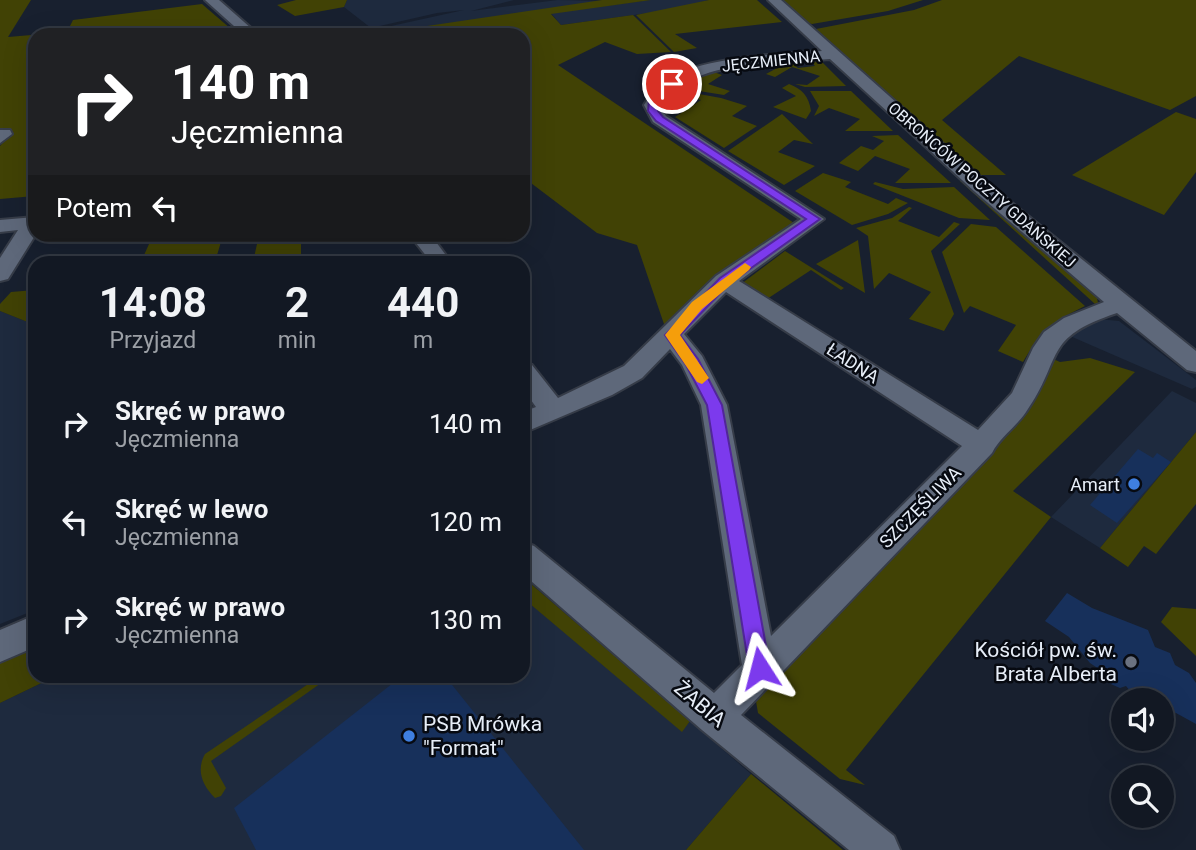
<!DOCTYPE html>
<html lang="pl">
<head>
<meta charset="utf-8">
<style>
  :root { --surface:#121823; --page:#1f2530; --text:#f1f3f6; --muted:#9ca0a6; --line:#313741 }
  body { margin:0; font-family:Roboto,sans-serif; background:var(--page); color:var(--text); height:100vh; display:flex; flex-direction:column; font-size:26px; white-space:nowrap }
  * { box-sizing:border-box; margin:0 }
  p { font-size:23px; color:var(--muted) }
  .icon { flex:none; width:38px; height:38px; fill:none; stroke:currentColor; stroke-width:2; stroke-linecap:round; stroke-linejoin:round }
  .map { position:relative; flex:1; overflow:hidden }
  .side { position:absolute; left:28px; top:256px; width:502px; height:427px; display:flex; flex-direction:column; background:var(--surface); border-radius:21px; box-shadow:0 7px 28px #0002,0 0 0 2px var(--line) }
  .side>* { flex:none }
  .hud { position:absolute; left:28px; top:28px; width:502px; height:214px; border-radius:21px; box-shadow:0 7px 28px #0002,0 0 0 2px var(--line); background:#202124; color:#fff; overflow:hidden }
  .controls { position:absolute; left:1111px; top:688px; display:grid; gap:14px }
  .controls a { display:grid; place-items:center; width:63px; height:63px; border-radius:50%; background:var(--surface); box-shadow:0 7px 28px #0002,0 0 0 2px var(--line); font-size:35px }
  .pin { position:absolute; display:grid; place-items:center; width:60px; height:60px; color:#fff; margin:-30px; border:4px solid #fff; border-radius:50%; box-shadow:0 2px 7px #0007 }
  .me { position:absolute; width:77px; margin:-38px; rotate:351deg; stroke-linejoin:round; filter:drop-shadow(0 0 5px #0008) }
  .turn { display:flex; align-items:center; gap:24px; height:147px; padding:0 28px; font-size:32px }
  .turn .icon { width:91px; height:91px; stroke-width:2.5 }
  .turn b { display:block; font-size:49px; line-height:60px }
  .then { display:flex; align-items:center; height:66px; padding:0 28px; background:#0003; gap:14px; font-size:26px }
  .eta { display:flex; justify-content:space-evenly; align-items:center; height:119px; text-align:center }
  .eta b { font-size:42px; font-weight:700; line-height:49px }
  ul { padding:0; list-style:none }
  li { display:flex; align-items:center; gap:21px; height:98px; padding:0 28px }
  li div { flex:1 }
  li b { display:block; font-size:26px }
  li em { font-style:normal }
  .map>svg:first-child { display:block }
</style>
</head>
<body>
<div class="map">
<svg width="1196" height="850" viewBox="0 0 1196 850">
  <rect width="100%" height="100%" fill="#18202f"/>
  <path fill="#1e2a3e" d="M347,0H514L471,11L558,0L603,1L377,34L373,30L464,10L437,13L371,28L344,7Z
    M650,0H709L670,10L561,25L551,13Z
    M0,311L35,325V610L0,624Z
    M1098,319L1119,321L1196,380V387L1192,389L1070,336Z
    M1172,391L1196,403V432L1100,548L1051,517Z
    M523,577L751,774L686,850H0V703L56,676H523Z"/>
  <path fill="#414205" d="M0,0H31L8,37L67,32L73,20L202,4L238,35H35V196L0,199V146L13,131L0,132Z
    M296,0H347L344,7L295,16L277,5Z
    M602,0H651L551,14L561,25L633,15L671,52L637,54L605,42L558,65L794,223L717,274L665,327L637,245L597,233L523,177V35H449L440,26H427Z
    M709,0H757L782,22L675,34L697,48L674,52L636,15Z
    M780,0H923L888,11L812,24L805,22Z
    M942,0H1196V96L1170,110L1019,56L942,120L1006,175H978L816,29L914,10Z
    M820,60L846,86L805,87L795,84L807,85L820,76L792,67L775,77L766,74L790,61L798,68L815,66L811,61Z
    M711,71L722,75L708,84L730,91L724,95L680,88Z
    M789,84C802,89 809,96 811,111L806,119L773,107L796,96L782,88Z
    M677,90L721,98L747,106L732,116L757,126L724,148L675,117L701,100L686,95L680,99L688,102L670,113L666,102Z
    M810,91H851L893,131H845L860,119L829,108L814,116L819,106Z
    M1176,112L1196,119V172L1164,215L1072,175Z
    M782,114L813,144L794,140L778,152L815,166L784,185L728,151Z
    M898,135L951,183H895L910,169L875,156L858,171L839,163L861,146L873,150L884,141L872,136Z
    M823,173L851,182L845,187L888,204L896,198L908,203L888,214L852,225L795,191Z
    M960,181H968L1097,298L1098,303L1095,304Z
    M875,182L903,189L954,187L990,220L959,218L873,184Z
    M909,207L912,208L898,221L939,237L954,222L960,224L931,251L954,314L944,331L909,319L931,292L889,273L874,289L868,236L856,228L892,218Z
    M971,224L996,227L1085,306C1052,322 1042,330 1023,362L998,351L1016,325L970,306L964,313L942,252Z
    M153,235V234L223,235L215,262H141Z
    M259,235H301V255L296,262H253Z
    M858,240L865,293L816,264Z
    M785,251L844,288L841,290L811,270L764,301L741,284Z
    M35,290V325L0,311V304L11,292Z
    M1051,358L1060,362L1090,358L1135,372L1013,491L1051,517L846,770L865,785L840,779L758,713L756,701L764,680Z
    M1196,432V504L1156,554L1144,546L1128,567L1100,548Z
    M523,577L690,721L682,732L523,598Z
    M1172,607L1196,609V656L1161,622Z
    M35,647V676H56L0,703V663Z
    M320,676H331L211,761L226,788L221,796L215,798C202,785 196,770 205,754Z
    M751,774L843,850H686Z"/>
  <path fill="#17305b" d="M1138,449L1153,458L1157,453L1171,462L1117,523L1090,505Z
    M1067,593L1092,608L1148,630L1155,647L1170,653L1175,665L1189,673L1196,683V724L1176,713L1162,711V700L1136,698L1126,686L1120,688L1106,682L1099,669L1090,663L1069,637L1045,621Z
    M402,676H445L584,850H256L234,808Z"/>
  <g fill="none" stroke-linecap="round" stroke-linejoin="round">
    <g stroke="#363c48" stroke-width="4">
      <path id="minor" d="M205,0H219L259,35H244Z
        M768,0H781L987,183L1196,351V372L1187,370L1117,313C1041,338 1064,358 1026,412C1016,427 1000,437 992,453L741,715L894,836L900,850H849L702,730L523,574V542L534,546L714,693L742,665L701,405L682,365L670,349L642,378L612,395L523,433V412L536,407L523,389V362L532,365L558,398L624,366L716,276L801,219L653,122L644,105C648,99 652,92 657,87C687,57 780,54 822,51ZM830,59L974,191L1104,302L1064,318L1044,332L1033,348L1012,393L978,430L739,281L824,219L666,116L660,105C689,60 781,62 830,59ZM726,292L962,446L771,636L727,405L702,356L684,334Z
        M0,130H10L12,134L0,143Z
        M35,217L36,234L8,279L0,281V258L18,230L0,232V220Z
        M409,234H430L451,262H431Z
        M35,615V647L0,662V630Z"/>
    </g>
    <use href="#minor" fill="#5e687a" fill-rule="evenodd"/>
  </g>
  <path fill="#7c3aed" stroke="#51269a" stroke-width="2" d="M669,82L677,84L658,101V111L663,117L820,219L729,284L680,335L698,359L722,405L770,668L767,675L760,678L752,675L749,668L707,405L686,365L665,335L720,278L806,219L656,121L648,111L649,100Z"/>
  <path fill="#f59e0b" d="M745,263L751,267L749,270L702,309L680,335L709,378L702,384L697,382L665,335L692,302Z"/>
  <g fill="#3f7fe0" stroke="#070a11" stroke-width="2.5">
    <circle cx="1134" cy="484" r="7"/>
    <circle cx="409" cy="736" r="7"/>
  </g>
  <circle fill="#6b7280" stroke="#070a11" stroke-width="2.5" cx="1131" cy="662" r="7"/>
  <g text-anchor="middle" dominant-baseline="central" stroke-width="5" stroke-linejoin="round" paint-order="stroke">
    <g font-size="16" fill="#e7eef8" stroke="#070a11">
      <text transform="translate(771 61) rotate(-6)">JĘCZMIENNA</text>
      <text transform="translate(982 185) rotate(41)">OBROŃCÓW POCZTY GDAŃSKIEJ</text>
    </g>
    <g font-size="18" fill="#e7eef8" stroke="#070a11">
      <text transform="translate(853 363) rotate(33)">ŁADNA</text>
      <text transform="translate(920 507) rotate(-45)">SZCZĘŚLIWA</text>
    </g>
    <g font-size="18" fill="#e7eef8" stroke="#070a11" text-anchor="end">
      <text x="1120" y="484">Amart</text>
    </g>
    <g font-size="21" fill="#e7eef8" stroke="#070a11" text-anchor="end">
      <text x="1117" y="650">Kościół pw. św.<tspan x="1117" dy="24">Brata Alberta</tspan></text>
      <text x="423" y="724" text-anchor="start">PSB Mrówka<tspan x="423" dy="24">"Format"</tspan></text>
    </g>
    <g font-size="21" fill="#e7eef8" stroke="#070a11">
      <text transform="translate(700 704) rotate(40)">ŻABIA</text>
    </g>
  </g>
</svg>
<div class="controls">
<a><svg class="icon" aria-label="sound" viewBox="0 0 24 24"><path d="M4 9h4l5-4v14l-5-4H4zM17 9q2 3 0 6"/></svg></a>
<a><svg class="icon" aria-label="search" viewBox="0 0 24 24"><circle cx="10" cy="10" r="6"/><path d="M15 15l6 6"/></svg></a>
</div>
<div class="pin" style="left:672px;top:84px;background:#d93025"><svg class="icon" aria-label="arrive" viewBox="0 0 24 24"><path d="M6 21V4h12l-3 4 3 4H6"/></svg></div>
<svg class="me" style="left:760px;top:668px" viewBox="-20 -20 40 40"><path d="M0-17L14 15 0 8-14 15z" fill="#7c3aed" stroke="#fff" stroke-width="4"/></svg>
<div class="hud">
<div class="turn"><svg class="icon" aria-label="right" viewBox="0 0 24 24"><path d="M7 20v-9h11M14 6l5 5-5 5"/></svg><div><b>140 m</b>Jęczmienna</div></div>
<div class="then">Potem<svg class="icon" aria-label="left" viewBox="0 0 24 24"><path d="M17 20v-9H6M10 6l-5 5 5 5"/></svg></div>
</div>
<section class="side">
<div class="eta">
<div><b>14:08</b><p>Przyjazd</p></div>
<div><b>2</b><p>min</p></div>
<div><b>440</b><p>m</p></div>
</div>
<ul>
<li><svg class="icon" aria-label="right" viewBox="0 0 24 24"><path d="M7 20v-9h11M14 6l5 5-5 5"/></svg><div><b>Skręć w prawo</b><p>Jęczmienna</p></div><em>140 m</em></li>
<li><svg class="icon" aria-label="left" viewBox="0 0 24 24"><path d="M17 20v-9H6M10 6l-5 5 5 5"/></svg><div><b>Skręć w lewo</b><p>Jęczmienna</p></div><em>120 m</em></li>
<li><svg class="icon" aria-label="right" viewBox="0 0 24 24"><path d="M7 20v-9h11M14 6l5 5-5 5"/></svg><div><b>Skręć w prawo</b><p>Jęczmienna</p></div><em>130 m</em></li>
</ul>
</section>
</div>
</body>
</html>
